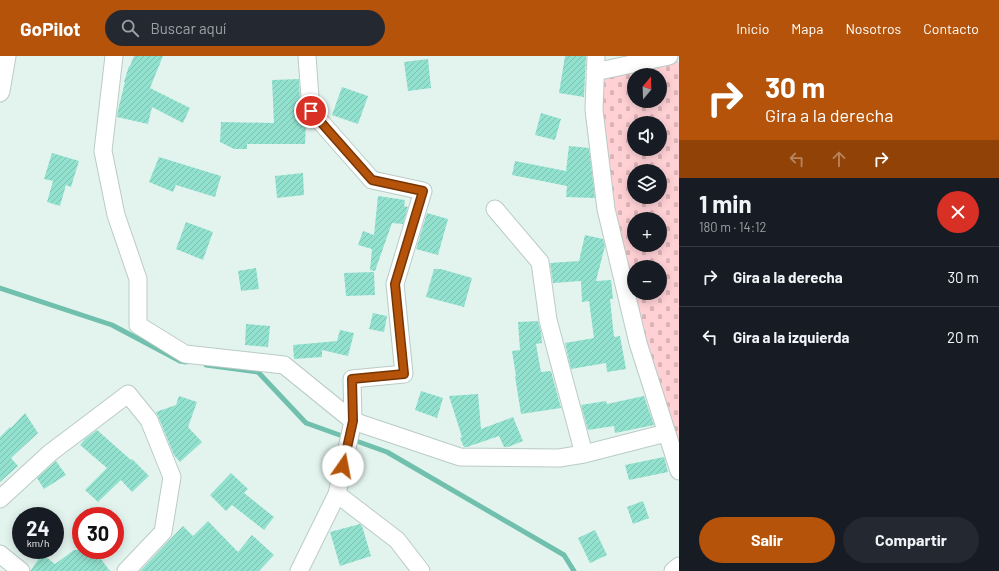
<!DOCTYPE html>
<html lang="es">
<head>
<meta charset="utf-8">
<style>
  :root { --surface:#171b24; --page:#242831; --text:#f1f3f6; --muted:#9ea1a6; --line:#363941; --accent:#b45309 }
  body { margin:0; font-family:Barlow,sans-serif; background:var(--page); color:var(--text); height:100vh; display:flex; flex-direction:column; font-size:15px; white-space:nowrap }
  * { box-sizing:border-box; margin:0 }
  p { font-size:13px; color:var(--muted) }
  .icon { flex:none; width:22px; height:22px; fill:none; stroke:currentColor; stroke-width:2; stroke-linecap:round; stroke-linejoin:round }
  .map { position:relative; flex:1; overflow:hidden }
  .drawer { display:flex; flex-direction:column; background:var(--surface); width:320px }
  .drawer>* { flex:none }
  .guide { background:#b45309; color:#fff; overflow:hidden }
  .needle { width:26px; rotate:19deg }
  .tools { position:absolute; left:627px; top:12px; display:grid; gap:8px }
  .tools a { display:grid; place-items:center; width:40px; height:40px; border-radius:50%; background:var(--surface); box-shadow:0 2px 10px #0003; font-size:20px }
  .speed { position:absolute; left:12px; top:451px; display:flex; gap:8px; font-size:20px; font-weight:700; text-align:center }
  .speed>* { display:grid; place-content:center; width:52px; height:52px; border-radius:50%; background:var(--surface); box-shadow:0 2px 10px #0003; line-height:1 }
  .speed small { font-size:10px; font-weight:400 }
  .speed .limit { border:6px solid #d22; background:#fff; color:#111 }
  .pin { position:absolute; display:grid; place-items:center; width:34px; height:34px; color:#fff; margin:-17px; border:2px solid #fff; border-radius:50%; box-shadow:0 1px 4px #0007 }
  .me { position:absolute; width:44px; margin:-22px; rotate:12deg; stroke-linejoin:round; filter:drop-shadow(0 0 3px #0008) }
  .turn { display:flex; align-items:center; gap:14px; height:84px; padding:0 20px; font-size:18px }
  .turn .icon { width:52px; height:52px; stroke-width:2.5 }
  .turn b { display:block; font-size:28px; line-height:34px }
  .lanes { display:flex; align-items:center; height:38px; padding:0 20px; background:#0003; justify-content:center; gap:20px; direction:ltr }
  .lanes .off { opacity:.35 }
  .round { display:grid; place-items:center; flex:none; width:42px; height:42px; border-radius:21px; background:var(--page) }
  .summary { display:flex; align-items:center; justify-content:space-between; height:68px; padding:0 20px }
  h1 { font-size:24px; font-weight:700; line-height:30px }
  .cta { display:flex; gap:8px; margin-top:auto; padding:8px 20px }
  .cta a { flex:1; height:46px; border-radius:24px; background:var(--accent); color:#fff; font-size:16px; font-weight:700; line-height:46px; text-align:center }
  .cta a+a { background:var(--page); color:var(--text) }
  ul { padding:0; list-style:none }
  li { display:flex; align-items:center; gap:12px; height:60px; padding:0 20px; border-top:1px solid var(--line) }
  li div { flex:1 }
  li b { display:block; font-size:15px }
  li em { font-style:normal }
  header { display:flex; align-items:center; gap:24px; box-sizing:border-box; height:56px; padding:0 20px; background:var(--accent); color:#fff }
  header strong { font-size:19px }
  nav { display:flex; gap:22px; margin-inline-start:auto; font-size:14px }
  .search { width:280px; height:36px; background:var(--page); display:flex; align-items:center; gap:10px; box-sizing:border-box; padding:0 14px; border-radius:22px; color:var(--muted); font-size:15px }
  main { display:flex; flex:1; min-height:0 }
  .map>svg:first-child { display:block }
</style>
</head>
<body>
<header>
<strong>GoPilot</strong>
<div class="search"><svg class="icon" aria-label="search" viewBox="0 0 24 24"><circle cx="10" cy="10" r="6"/><path d="M15 15l6 6"/></svg>Buscar aquí</div>
<nav><a>Inicio</a><a>Mapa</a><a>Nosotros</a><a>Contacto</a></nav>
</header>
<main>
<div class="map">
<svg width="679" height="515" viewBox="0 0 679 515">
  <defs>
    <pattern id="cemetery-stones" width="16" height="16" patternUnits="userSpaceOnUse"><rect width="16" height="16" fill="#ffd1d5"/><path d="M2 7V4a2 2 0 0 1 4 0v3zM10 15v-3a2 2 0 0 1 4 0v3z" fill="#dab3b6"/></pattern>
    <pattern id="building-hatch" width="6" height="6" patternUnits="userSpaceOnUse"><rect width="6" height="6" fill="#91e1ce"/><path d="M-1 1l2-2M0 6l6-6M5 7l2-2" fill="none" stroke="#7cc0b0"/></pattern>
  </defs>
  <rect width="100%" height="100%" fill="#e3f4ef"/>
  <path fill="url(#cemetery-stones)" fill-rule="evenodd" d="M679,6V393L643,283L612,149L601,54L602,22ZM634,19H660V45H634ZM634,67H660V93H634ZM634,115H660V141H634ZM634,163H660V189H634ZM634,211H660V237H634Z"/>
  <g fill="none" stroke-linecap="round" stroke-linejoin="round">
    <path stroke="#71c0ad" stroke-width="5" d="M0,232L112,269L180,305L186,306
      M206,309L258,316L306,367L387,396L564,499L574,515"/>
  </g>
  <path fill="url(#building-hatch)" d="M134,0H163L150,32L190,52L183,67L152,51L148,68L117,61L118,54L125,26H124L129,10H130Z
    M565,0H586L584,41L559,37Z
    M428,3L431,32L408,35L404,6Z
    M299,23L301,68H306L305,88H247V93H234L220,86L221,66L274,67L272,24Z
    M342,31L368,40L358,68L332,59Z
    M541,57L561,63L555,84L535,79Z
    M569,90L589,92L595,142L566,141L567,130L512,119L515,105L566,115Z
    M52,97L79,105L71,131L66,129L60,150L47,146L53,125L44,123Z
    M159,101L221,120L215,141L176,129L173,136L149,126Z
    M303,117L304,139L277,142L275,120Z
    M378,140L405,144L404,150L408,151L403,168L392,167L375,215L370,214L372,193L358,189L363,175L374,179Z
    M427,157L448,163L438,199L416,193Z
    M186,166L213,176L203,204L176,193Z
    M585,179L603,183L605,190L596,225L611,224L613,243H610L614,281L620,280L626,313L607,316L606,307L571,313L565,287L594,282L589,245L582,246L581,225L553,227L550,207L579,205Z
    M256,212L259,233L241,235L238,215Z
    M434,213H441L472,222L464,251L426,241Z
    M374,216L375,239L346,240L344,217Z
    M373,257L387,260L384,276L369,273Z
    M538,265L541,276L542,287L536,288L541,316L551,315L561,352L521,358L515,320H516L512,295L520,294L518,266Z
    M246,268L270,270L268,291L245,289Z
    M340,274L354,277L348,300L322,294V301L294,303L293,289L337,285Z
    M421,335L443,342L437,362L415,354Z
    M478,338L481,373L513,361L523,385L508,391H504L499,380L467,391H464L460,382L462,381L449,340Z
    M179,340L197,346L188,371L202,386L180,406L174,399L158,360L156,356L176,349Z
    M644,340L654,369L615,377L614,370L588,374L581,349L606,345L607,348Z
    M25,357L38,377L11,402L18,410L0,426V381L10,371L11,372Z
    M97,374L131,404L132,403L149,420L132,436L121,424L98,446L85,434L107,412L80,389L85,383Z
    M664,401L668,416L629,424L625,409Z
    M56,405L66,419L44,433L37,422Z
    M231,417L248,433L244,437L274,461L264,474L232,449L226,455L210,439Z
    M643,445L649,462L633,468L627,451Z
    M208,465L238,496L252,479L274,499L259,515H140L183,470L193,480Z
    M360,468L362,470L371,500L340,510L330,476Z
    M595,474L607,499L590,507L578,482Z
    M74,494H94L110,515H31V514L42,498L55,508Z"/>
  <g fill="none" stroke-linecap="round" stroke-linejoin="round">
    <g stroke="#bacbc6" stroke-width="19">
      <path id="minor" d="M114,0L103,95L116,159L138,223V269L185,298L284,309L353,365L337,438L299,515
        M307,0L311,55L372,124L423,135L395,228L404,318L352,323L353,365L460,401L559,402L584,398L666,377
        M596,0L594,54L606,153L638,287L679,415
        M595,16L669,0
        M0,37L1,35L7,0
        M495,153L540,206L548,264L584,398
        M337,438L397,484L421,515
        M0,443L50,397L128,338L149,364L172,421L163,476L126,515
        M0,498L21,515
        M673,515L679,510"/>
    </g>
    <use href="#minor" stroke="#fff" stroke-width="17"/>
  </g>
  <g fill="none" stroke-linecap="round" stroke-linejoin="round">
    <g stroke="#753606" stroke-width="10">
      <path id="route" d="M311,55L372,124L423,135L395,228L404,318L352,323L353,365L343,410"/>
    </g>
    <use href="#route" stroke="#b45309" stroke-width="7"/>
  </g>
</svg>
<div class="tools">
<a><svg class="needle" viewBox="-14 -14 28 28"><path d="M0-13l5 13h-10z" fill="#e53935"/><path d="M0 13l5-13h-10z" fill="#9ea1a6"/></svg></a>
<a><svg class="icon" aria-label="sound" viewBox="0 0 24 24"><path d="M4 9h4l5-4v14l-5-4H4zM17 9q2 3 0 6"/></svg></a>
<a><svg class="icon" aria-label="layers" viewBox="0 0 24 24"><path d="M12 4l9 5-9 5-9-5zM3 14l9 5 9-5"/></svg></a>
<a>+</a>
<a>−</a>
</div>
<div class="speed"><div>24<small>km/h</small></div><div class="limit">30</div></div>
<div class="pin" style="left:311px;top:55px;background:#d93025"><svg class="icon" aria-label="arrive" viewBox="0 0 24 24"><path d="M6 21V4h12l-3 4 3 4H6"/></svg></div>
<svg class="me" style="left:343px;top:410px" viewBox="-20 -20 40 40"><circle r="19" fill="#fff"/><path d="M0-13L10 11 0 6-10 11z" fill="#b45309"/></svg>
</div>
<section class="drawer">
<div class="guide">
<div class="turn"><svg class="icon" aria-label="right" viewBox="0 0 24 24"><path d="M7 20v-9h11M14 6l5 5-5 5"/></svg><div><b>30 m</b>Gira a la derecha</div></div>
<div class="lanes"><svg class="icon off" aria-label="left" viewBox="0 0 24 24"><path d="M17 20v-9H6M10 6l-5 5 5 5"/></svg><svg class="icon off" aria-label="ahead" viewBox="0 0 24 24"><path d="M12 20V5M6 11l6-6 6 6"/></svg><svg class="icon" aria-label="right" viewBox="0 0 24 24"><path d="M7 20v-9h11M14 6l5 5-5 5"/></svg></div>
</div>
<div class="summary"><div><h1>1 min</h1><p>180 m · 14:12</p></div><a class="round" style="background:#d93025;color:#fff"><svg class="icon" aria-label="close" viewBox="0 0 24 24"><path d="M6 6l12 12M18 6L6 18"/></svg></a></div>
<ul>
<li><svg class="icon" aria-label="right" viewBox="0 0 24 24"><path d="M7 20v-9h11M14 6l5 5-5 5"/></svg><div><b>Gira a la derecha</b></div><em>30 m</em></li>
<li><svg class="icon" aria-label="left" viewBox="0 0 24 24"><path d="M17 20v-9H6M10 6l-5 5 5 5"/></svg><div><b>Gira a la izquierda</b></div><em>20 m</em></li>
</ul>
<div class="cta"><a>Salir</a><a>Compartir</a></div>
</section>
</main>
</body>
</html>
